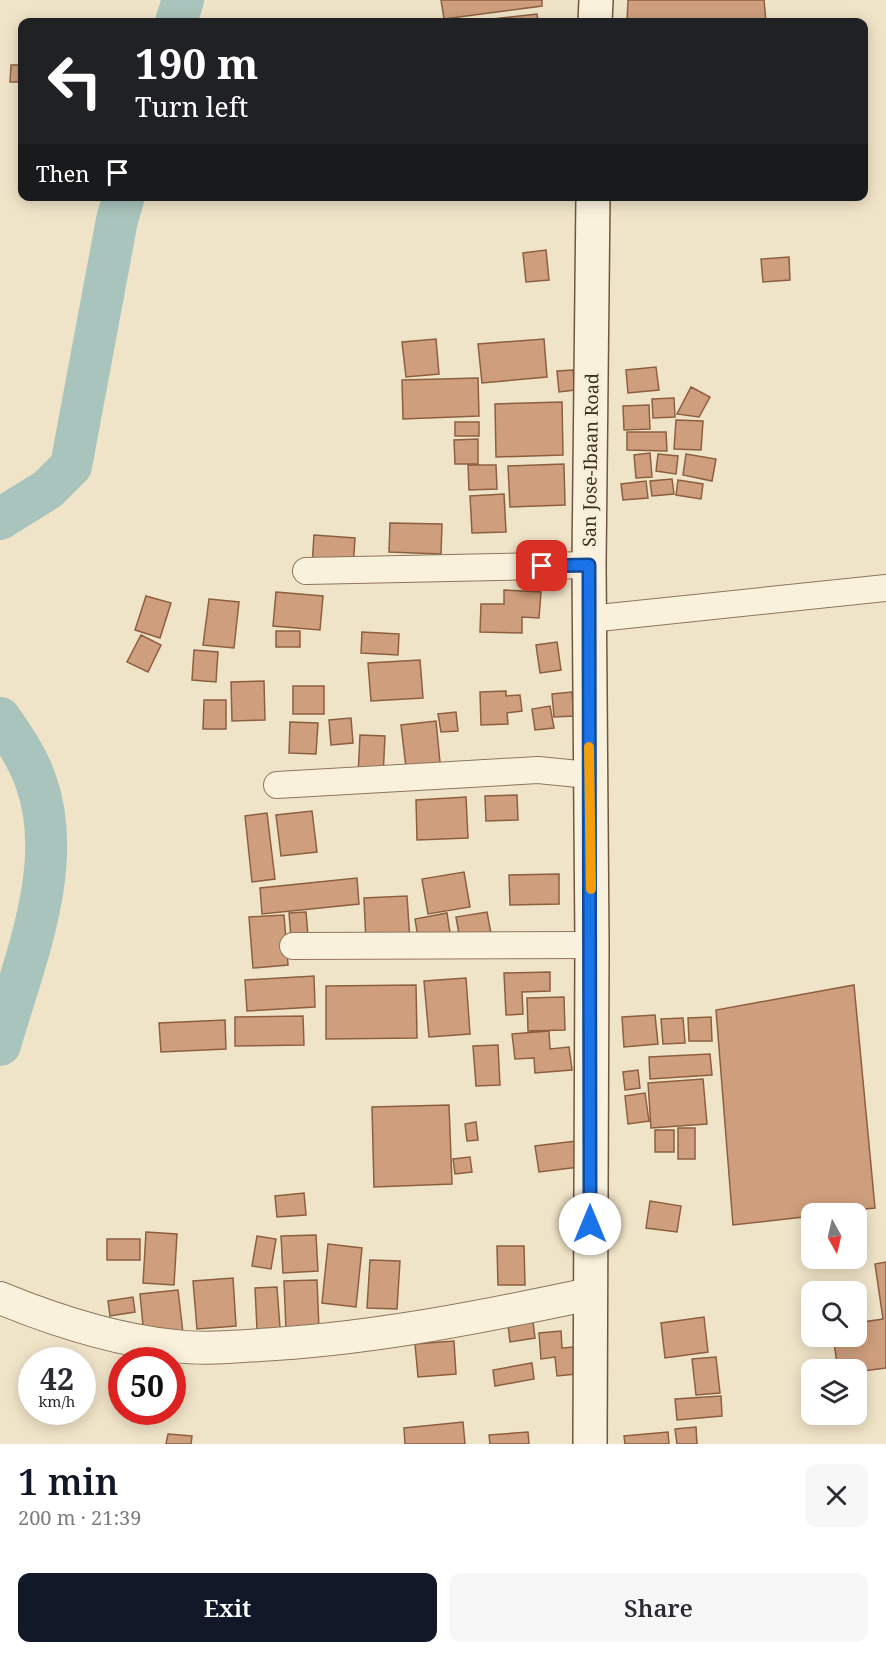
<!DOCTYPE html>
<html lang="en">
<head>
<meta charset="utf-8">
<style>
  :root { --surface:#fff; --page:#f7f7f7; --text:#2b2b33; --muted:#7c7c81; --accent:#111827 }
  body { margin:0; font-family:"Noto Serif",serif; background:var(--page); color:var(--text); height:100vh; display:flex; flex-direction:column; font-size:22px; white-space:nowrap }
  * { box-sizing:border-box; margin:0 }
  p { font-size:20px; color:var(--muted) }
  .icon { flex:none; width:33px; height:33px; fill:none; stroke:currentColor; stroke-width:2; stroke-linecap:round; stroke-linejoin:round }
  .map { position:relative; height:1444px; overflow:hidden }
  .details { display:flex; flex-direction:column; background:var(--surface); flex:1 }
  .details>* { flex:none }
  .banner { position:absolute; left:18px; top:18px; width:850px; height:183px; border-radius:12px; box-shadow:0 3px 15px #0003; background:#202124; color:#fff; overflow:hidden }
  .needle { width:39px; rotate:172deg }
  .fabs { position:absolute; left:801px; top:1203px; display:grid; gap:12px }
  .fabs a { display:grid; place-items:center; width:66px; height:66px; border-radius:12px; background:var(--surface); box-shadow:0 3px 15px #0003; font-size:30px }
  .speed { position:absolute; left:18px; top:1347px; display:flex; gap:12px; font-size:30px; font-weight:700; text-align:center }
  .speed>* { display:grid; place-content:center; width:78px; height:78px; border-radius:50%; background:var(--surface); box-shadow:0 3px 15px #0003; line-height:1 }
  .speed small { font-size:15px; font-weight:400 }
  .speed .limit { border:9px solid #d22; background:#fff; color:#111 }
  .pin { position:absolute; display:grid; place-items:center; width:51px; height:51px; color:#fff; margin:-26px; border-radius:12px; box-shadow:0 3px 9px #0006 }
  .me { position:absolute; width:66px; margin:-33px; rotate:0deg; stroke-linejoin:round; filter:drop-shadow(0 0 4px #0008) }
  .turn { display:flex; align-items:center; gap:21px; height:126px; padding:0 18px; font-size:27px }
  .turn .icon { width:78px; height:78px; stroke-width:2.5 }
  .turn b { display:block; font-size:42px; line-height:51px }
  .then { display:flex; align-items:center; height:57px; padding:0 18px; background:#0003; gap:12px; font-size:22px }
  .round { display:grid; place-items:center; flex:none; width:63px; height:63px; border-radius:12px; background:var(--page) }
  .overview { display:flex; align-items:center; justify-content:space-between; height:102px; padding:0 18px }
  h1 { font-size:36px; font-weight:600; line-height:45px; color:var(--accent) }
  .primary-button { display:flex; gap:12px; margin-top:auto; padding:12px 18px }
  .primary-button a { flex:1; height:69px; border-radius:12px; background:var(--accent); color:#fff; font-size:24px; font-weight:600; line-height:69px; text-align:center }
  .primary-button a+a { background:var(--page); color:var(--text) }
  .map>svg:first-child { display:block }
</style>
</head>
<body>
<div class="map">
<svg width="886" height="1444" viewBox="0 0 886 1444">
  <rect width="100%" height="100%" fill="#f0e4c8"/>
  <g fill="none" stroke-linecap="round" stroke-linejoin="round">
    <path stroke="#a9c4bc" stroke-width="42" d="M176,22L183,0
      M0,519L48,489L71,466L117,220L124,196
      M0,718C14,738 28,758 36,782C66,865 23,964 0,1045"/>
  </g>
  <path fill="#cf9f7d" stroke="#8d5f41" stroke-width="1.5" d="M441,0H542V6L444,19Z
    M628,0H764L766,22H627Z
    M537,14L538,22H466Z
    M11,65H22V82H10Z
    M546,250L549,280L526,282L523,253Z
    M789,257L790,280L763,282L761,259Z
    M436,339L439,374L406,377L402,342Z
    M544,339L547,377L482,383L478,344Z
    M656,367L659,390L628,393L626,370Z
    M573,370L575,390L559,392L557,371Z
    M478,378L479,416L403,419L402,380Z
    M691,387L710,397L699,417L677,414Z
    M674,398L675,417L653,418L652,399Z
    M562,402L563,455L496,457L495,404Z
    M649,405L650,429L624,430L623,406Z
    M676,420L703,421L701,450L674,449Z
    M455,422H479V436H455Z
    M627,432H666L667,451L627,450Z
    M478,439V464H455L454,440Z
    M650,453L652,477L636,478L634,455Z
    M658,454L678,456L676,474L656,471Z
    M686,454L716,459L712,481L683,475Z
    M564,464L565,505L510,507L508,466Z
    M468,465H496L497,489L469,490Z
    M672,479L674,494L652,496L650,481Z
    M678,480L703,484L701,499L676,495Z
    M646,481L648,498L623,500L621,484Z
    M504,494L506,532L472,533L470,496Z
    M390,523L442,524L441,554L389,552Z
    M314,535L355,538L353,569L312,566Z
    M504,590L541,592L539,618L522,617V633L480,632L481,604H504Z
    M276,592L323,596L320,630L273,626Z
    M146,596L171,603L160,638L135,630Z
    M209,599L239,602L234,648L203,645Z
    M276,631H300V647H276Z
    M362,632L399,634L398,655L361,653Z
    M141,635L161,645L148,672L127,662Z
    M557,642L561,670L540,673L536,645Z
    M194,650L218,652L216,682L192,680Z
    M420,660L423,698L371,701L368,663Z
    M264,681L265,720L232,721L231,682Z
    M293,686H324V714H293Z
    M506,691V696L520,695L522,711L507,713L508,724L481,725L480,692Z
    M572,692L574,716L554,717L552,694Z
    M204,700H226V729H203Z
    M550,706L554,728L535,730L532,709Z
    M456,712L458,731L441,732L438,714Z
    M351,718L353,743L331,745L329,720Z
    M436,721L441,773L407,776L401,725Z
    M290,722L318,723L316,754L289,753Z
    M360,735L385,736L383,777L358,776Z
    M517,795L518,820L486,821L485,796Z
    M466,797L468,838L417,840L416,800Z
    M312,811L317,852L281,856L276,815Z
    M267,813L275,879L252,882L245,816Z
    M464,872L470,907L428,914L422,879Z
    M559,874V904L510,905L509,875Z
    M357,878L359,904L262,914L260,888Z
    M407,896L410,941L366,943L364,898Z
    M306,912L308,936L291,938L289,913Z
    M487,912L492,939L461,945L456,917Z
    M447,913L451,939L419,944L415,919Z
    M284,915L288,965L253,968L249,917Z
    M550,972V991L522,992L523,1014L506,1015L504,973Z
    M314,976L315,1007L247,1011L245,980Z
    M466,978L470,1034L429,1037L424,981Z
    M416,985L417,1038L326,1039V986Z
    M854,985L875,1208L812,1214V1216L733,1225L716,1010Z
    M564,997L565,1030L528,1031L527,998Z
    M655,1015L658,1044L624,1047L622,1017Z
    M303,1016L304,1045L235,1046V1017Z
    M711,1017L712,1041H689L688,1018Z
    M683,1018L685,1043L663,1044L661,1019Z
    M225,1020L226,1049L161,1052L159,1023Z
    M549,1031L550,1049L569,1047L572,1070L535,1073L534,1058L515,1059L512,1034Z
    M498,1045L500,1085L476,1086L473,1046Z
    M710,1054L712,1075L650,1079L649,1057Z
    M638,1070L640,1088L625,1090L623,1072Z
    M703,1079L707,1124L651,1128L648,1083Z
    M645,1093L649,1121L628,1124L625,1096Z
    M449,1105L452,1184L374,1187L372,1107Z
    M476,1122L478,1140L467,1141L465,1124Z
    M678,1128H695V1159H678Z
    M655,1130H674V1152H655Z
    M576,1141L579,1167L539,1172L535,1146Z
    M470,1157L472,1172L455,1174L453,1159Z
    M304,1193L306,1215L277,1217L275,1196Z
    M650,1201L681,1206L677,1232L646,1228Z
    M146,1232L177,1234L174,1285L143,1283Z
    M316,1235L318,1271L283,1273L281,1236Z
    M257,1236L276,1239L271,1269L252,1266Z
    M107,1239H140V1260H107Z
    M328,1244L362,1248L356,1307L322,1303Z
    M497,1246H524L525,1285H498Z
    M370,1260L400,1261L397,1309L367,1308Z
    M886,1262V1368L856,1372V1370H838L833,1336H856V1323L883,1319L875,1264Z
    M233,1278L236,1326L197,1329L193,1281Z
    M317,1280L319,1329L286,1330L284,1281Z
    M277,1287L280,1328L257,1329L255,1288Z
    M178,1290L183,1333L144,1336L140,1294Z
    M133,1297L135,1312L110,1316L108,1301Z
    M704,1317L708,1352L665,1358L661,1323Z
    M533,1322L535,1338L510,1342L508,1325Z
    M561,1331L562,1348L574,1347L576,1374L557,1376L555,1357L541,1359L539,1333Z
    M454,1341L456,1374L418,1377L415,1344Z
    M716,1357L720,1393L696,1395L692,1359Z
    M532,1363L534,1379L495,1386L493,1370Z
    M721,1396L722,1416L677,1420L675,1399Z
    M463,1422L465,1444H405L404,1428Z
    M696,1427L697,1444H677L675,1429Z
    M528,1432L529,1444H490L489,1435Z
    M668,1432L669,1444H625L624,1436Z
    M168,1434L192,1436L191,1444H166Z"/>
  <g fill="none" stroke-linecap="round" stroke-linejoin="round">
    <g stroke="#8d765c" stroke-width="28">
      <path id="minor" d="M306,571L589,565
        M589,619L886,588
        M277,785L538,770L589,775
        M293,946L592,945"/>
    </g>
    <g stroke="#8d765c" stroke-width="34">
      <path id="tertiary" d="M0,1298C56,1321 115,1340 175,1346C207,1350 243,1346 275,1344C381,1337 486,1316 590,1294"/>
    </g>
    <g stroke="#6f573f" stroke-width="36">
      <path id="secondary" d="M595,22L596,0
        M590,1444L592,945L589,565L593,196"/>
    </g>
    <use href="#minor" stroke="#faf1dc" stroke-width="26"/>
    <use href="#tertiary" stroke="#faf1dc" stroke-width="32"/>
    <use href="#secondary" stroke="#faf1dc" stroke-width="33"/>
  </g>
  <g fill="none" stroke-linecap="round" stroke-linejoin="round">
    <g stroke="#114b97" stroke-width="15">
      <path id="route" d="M542,566L589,565L590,1224"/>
    </g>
    <use href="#route" stroke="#1a73e8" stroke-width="10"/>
    <path stroke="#f59e0b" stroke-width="10" d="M589,747L591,889"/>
  </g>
  <g text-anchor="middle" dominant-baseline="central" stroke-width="6" stroke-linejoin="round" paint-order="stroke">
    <g font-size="18" fill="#3d2e20" stroke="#f7eed8">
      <text transform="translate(590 460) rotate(-89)">San Jose-Ibaan Road</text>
    </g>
  </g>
</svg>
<div class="fabs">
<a><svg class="needle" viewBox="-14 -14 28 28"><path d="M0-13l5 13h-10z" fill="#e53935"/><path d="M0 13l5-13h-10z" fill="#7c7c81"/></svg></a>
<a><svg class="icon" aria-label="search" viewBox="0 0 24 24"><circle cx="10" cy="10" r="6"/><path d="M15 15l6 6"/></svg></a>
<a><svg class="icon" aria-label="layers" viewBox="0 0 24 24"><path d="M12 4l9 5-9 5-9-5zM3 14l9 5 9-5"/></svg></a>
</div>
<div class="speed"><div>42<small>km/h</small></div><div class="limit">50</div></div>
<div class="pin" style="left:542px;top:566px;background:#d93025"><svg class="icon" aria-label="arrive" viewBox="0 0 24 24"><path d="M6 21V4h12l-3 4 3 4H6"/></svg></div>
<svg class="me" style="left:590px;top:1224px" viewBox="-20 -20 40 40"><circle r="19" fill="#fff"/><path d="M0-13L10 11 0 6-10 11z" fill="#1a73e8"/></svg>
<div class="banner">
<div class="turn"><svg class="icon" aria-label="left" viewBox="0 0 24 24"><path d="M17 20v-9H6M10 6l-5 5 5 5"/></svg><div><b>190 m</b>Turn left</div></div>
<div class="then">Then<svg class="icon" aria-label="arrive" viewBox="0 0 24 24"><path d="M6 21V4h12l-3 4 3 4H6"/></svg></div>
</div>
</div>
<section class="details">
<div class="overview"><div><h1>1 min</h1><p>200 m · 21:39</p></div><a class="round"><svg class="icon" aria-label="close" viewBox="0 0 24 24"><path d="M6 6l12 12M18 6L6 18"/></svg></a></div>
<div class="primary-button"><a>Exit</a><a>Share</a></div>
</section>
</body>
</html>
